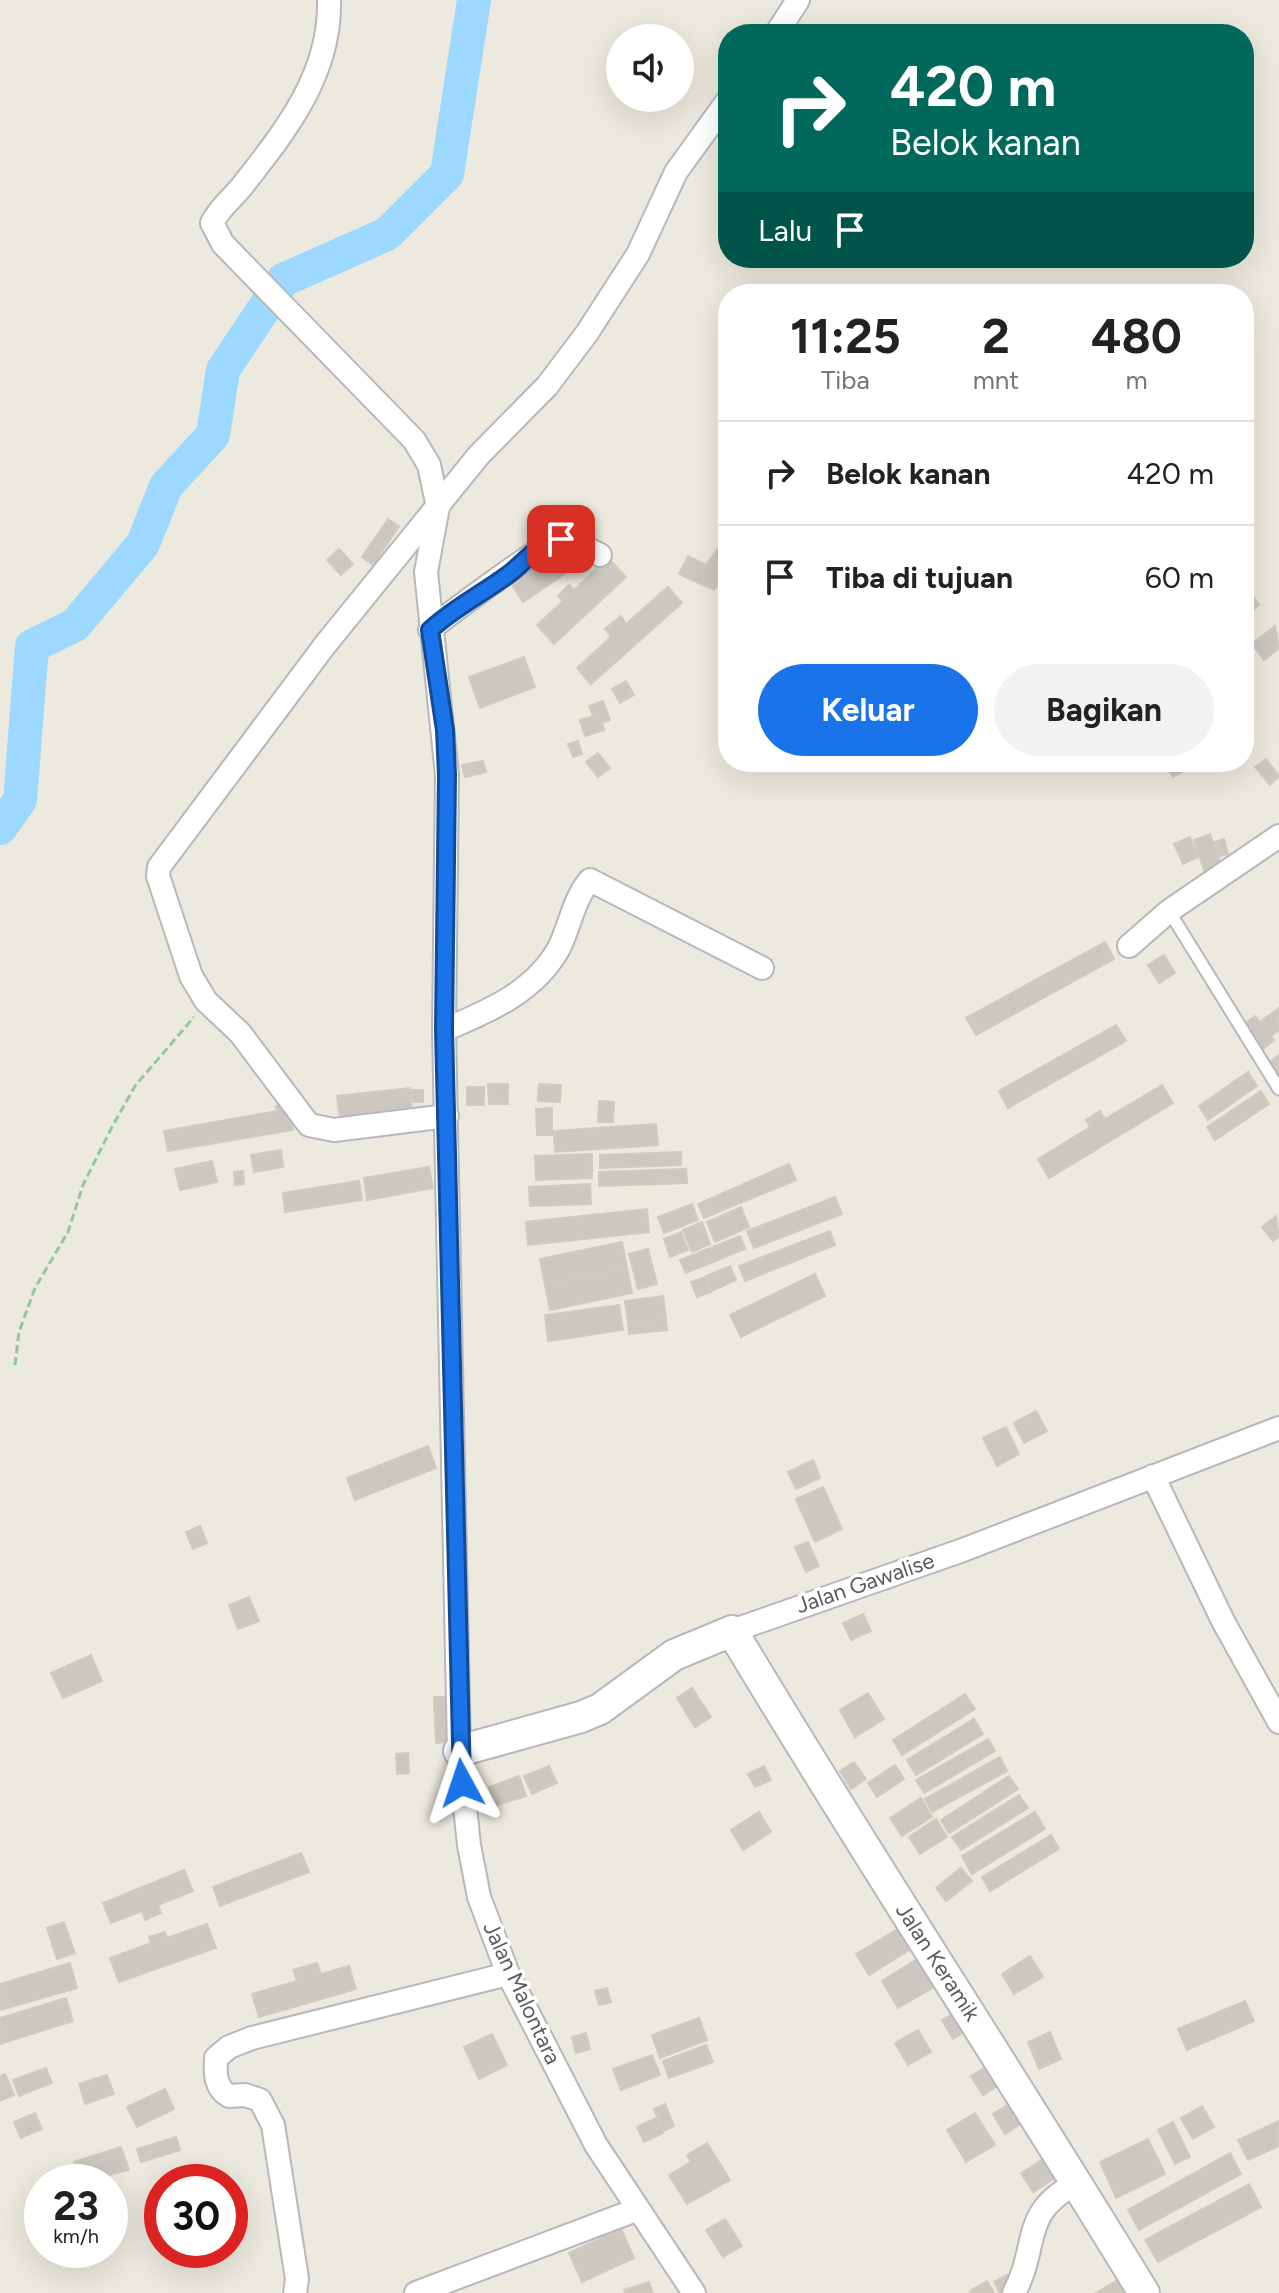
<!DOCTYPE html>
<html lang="id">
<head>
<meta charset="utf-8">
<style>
  :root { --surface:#fff; --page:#f2f2f2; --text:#222; --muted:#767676; --line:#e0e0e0; --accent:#1a73e8 }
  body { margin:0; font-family:Figtree,sans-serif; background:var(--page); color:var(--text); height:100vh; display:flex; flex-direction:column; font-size:30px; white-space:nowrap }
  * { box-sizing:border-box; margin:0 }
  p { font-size:26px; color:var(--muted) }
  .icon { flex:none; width:44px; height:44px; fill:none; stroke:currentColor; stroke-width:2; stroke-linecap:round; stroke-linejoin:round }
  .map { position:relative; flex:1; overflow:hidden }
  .sheet { position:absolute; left:718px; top:284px; width:536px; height:488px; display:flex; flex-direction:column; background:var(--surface); border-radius:32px; box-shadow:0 8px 32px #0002 }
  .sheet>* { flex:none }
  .hud { position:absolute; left:718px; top:24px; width:536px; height:244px; border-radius:32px; box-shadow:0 8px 32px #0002; background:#00695c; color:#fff; overflow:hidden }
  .fabs { position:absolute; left:606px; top:24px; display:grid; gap:16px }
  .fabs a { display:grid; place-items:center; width:88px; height:88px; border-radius:50%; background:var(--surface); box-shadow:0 8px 32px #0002; font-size:40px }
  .speed { position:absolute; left:24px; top:2164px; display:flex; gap:16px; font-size:40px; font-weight:700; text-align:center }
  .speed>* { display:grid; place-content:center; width:104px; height:104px; border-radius:50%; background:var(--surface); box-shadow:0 8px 32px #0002; line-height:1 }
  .speed small { font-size:20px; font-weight:400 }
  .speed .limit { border:12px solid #d22; background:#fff; color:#111 }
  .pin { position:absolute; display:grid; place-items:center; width:68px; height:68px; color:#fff; margin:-34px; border-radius:16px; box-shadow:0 4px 12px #0006 }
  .me { position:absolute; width:88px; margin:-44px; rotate:355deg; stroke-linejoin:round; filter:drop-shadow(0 0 6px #0008) }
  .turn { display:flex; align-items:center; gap:28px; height:168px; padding:0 40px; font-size:36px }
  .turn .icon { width:104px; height:104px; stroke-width:2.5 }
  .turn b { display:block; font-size:56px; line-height:68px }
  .then { display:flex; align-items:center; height:76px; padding:0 40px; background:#0003; gap:16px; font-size:30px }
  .eta { display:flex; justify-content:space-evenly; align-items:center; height:136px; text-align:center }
  .eta b { font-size:48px; font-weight:700; line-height:56px }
  .primary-button { display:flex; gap:16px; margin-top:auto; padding:16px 40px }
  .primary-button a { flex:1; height:92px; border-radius:48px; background:var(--accent); color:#fff; font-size:32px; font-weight:700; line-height:92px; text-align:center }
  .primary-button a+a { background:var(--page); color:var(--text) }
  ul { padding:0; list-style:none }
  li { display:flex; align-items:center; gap:24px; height:104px; padding:0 40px; border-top:2px solid var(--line) }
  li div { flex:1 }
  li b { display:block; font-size:30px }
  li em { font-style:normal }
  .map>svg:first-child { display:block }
</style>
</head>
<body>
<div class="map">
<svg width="1279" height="2293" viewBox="0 0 1279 2293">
  <rect width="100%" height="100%" fill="#ece9de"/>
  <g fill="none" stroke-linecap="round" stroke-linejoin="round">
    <path stroke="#9cd8ff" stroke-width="34" d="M0,828L20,800L32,646L75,625L143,544L166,486L213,435L223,370L283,280L387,234L447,174L474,0"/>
  </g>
  <path fill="#ccc7c0" stroke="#d1cabd" stroke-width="2" d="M388,519L399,526L373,565L362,557Z
    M728,534V571L714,590L679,574L688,556L706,565Z
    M572,544L584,561L523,602L512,585Z
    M339,549L353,564L341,575L327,560Z
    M608,558L626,577L554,644L537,625L563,601L558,596L569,585L574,590Z
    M668,587L682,603L591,684L577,668L611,637L605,629L621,616L626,624Z
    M1250,591L1259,605L1244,616V595Z
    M1275,626L1279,648L1264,660L1252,644Z
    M524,657L535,687L480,708L469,677Z
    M626,681L634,695L620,703L612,689Z
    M603,701L610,720L602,723L604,730L585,736L580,720L593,716L589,706Z
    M578,741L582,754L573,757L568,744Z
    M598,753L610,768L598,777L586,762Z
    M1266,759L1279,776L1270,785L1255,767Z
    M483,761L486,772L465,777L462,765Z
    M1165,762H1200L1173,777Z
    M1210,834L1222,867L1205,873L1194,840Z
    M1190,837L1198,857L1183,864L1174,844Z
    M1224,839L1228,854L1219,856L1215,842Z
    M1105,942L1114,959L976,1035L966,1018Z
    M1164,955L1175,973L1159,983L1148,965Z
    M1279,1008V1030L1271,1036L1274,1040L1262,1050L1243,1025L1255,1016L1260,1022Z
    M1116,1025L1126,1041L1008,1108L999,1091Z
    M1279,1055V1080L1267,1064Z
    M1248,1072L1257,1086L1208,1120L1199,1106Z
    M488,1084H508V1104H489Z
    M539,1084L561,1085L560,1102L538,1101Z
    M1162,1085L1173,1103L1049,1178L1038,1159L1090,1127L1086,1120L1100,1111L1105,1119Z
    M467,1087H484V1105H467Z
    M410,1088L412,1111L340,1119L337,1096Z
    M412,1090H423V1102H413Z
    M1261,1091L1269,1104L1215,1140L1207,1127Z
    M599,1101L614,1102L613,1122H598Z
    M289,1104L293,1130L168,1151L164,1131L277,1111L276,1106Z
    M552,1108V1135H537L536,1109Z
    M656,1124L658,1145L555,1152L554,1131Z
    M281,1150L283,1167L254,1172L251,1155Z
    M681,1152V1165L600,1168V1155Z
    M592,1154V1178L536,1180L535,1156Z
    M212,1161L217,1182L180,1190L175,1169Z
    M789,1164L796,1180L704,1218L698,1204Z
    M429,1167L433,1188L367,1200L364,1178Z
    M686,1169L687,1183L599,1186V1172Z
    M243,1171L244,1184L235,1185L234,1172Z
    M359,1181L362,1200L285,1212L283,1193Z
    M590,1184L591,1204L530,1206L529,1187Z
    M835,1197L842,1214L754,1248L747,1231Z
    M692,1204L698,1220L664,1233L658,1217Z
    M741,1207L749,1227L715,1242L707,1222Z
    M647,1209L649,1232L528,1245L526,1222Z
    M1276,1216L1279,1237L1273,1241L1262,1227Z
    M702,1222L710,1244L692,1252L683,1230Z
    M830,1231L835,1245L745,1281L739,1266Z
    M681,1232L688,1250L670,1257L664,1239Z
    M740,1236L745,1249L686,1273L680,1260Z
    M622,1242L627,1268L545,1285L540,1259Z
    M648,1249L657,1284L638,1289L629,1254Z
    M730,1266L736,1280L712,1291L706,1276Z
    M627,1268L632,1293L550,1310L545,1285Z
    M815,1274L825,1296L741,1337L730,1315Z
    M705,1277L711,1292L697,1297L691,1282Z
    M663,1296L666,1319L628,1323L625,1301Z
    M619,1305L623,1330L548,1341L545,1315Z
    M666,1319L667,1330L629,1334L628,1323Z
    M1036,1411L1047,1431L1024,1443L1014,1423Z
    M1006,1427L1019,1454L997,1466L983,1438Z
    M428,1446L436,1468L355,1500L347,1478Z
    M813,1460L820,1478L796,1489L788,1472Z
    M823,1487L842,1529L815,1542L796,1499Z
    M200,1526L207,1543L193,1549L186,1532Z
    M808,1542L819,1566L806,1572L795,1547Z
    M249,1597L259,1621L238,1629L229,1605Z
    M863,1614L871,1631L851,1640L843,1623Z
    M91,1655L102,1681L63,1698L51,1673Z
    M692,1688L711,1717L695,1727L677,1698Z
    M868,1693L884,1719L855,1737L840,1710Z
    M965,1694L975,1709L902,1755L893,1740Z
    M434,1697H446L449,1742L436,1743Z
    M974,1719L983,1734L916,1775L907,1760Z
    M988,1739L995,1751L924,1793L916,1780Z
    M408,1753L409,1773L397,1774L396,1754Z
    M1000,1757L1007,1771L932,1812L925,1799Z
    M854,1762L866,1779L851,1789L840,1771Z
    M895,1765L904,1779L877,1797L868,1783Z
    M549,1766L557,1783L532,1794L524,1776Z
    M764,1766L771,1780L755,1787L748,1774Z
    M519,1776L526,1796L495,1806L489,1787Z
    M1009,1776L1018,1789L949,1833L941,1820Z
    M1019,1795L1028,1808L961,1850L952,1837Z
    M921,1798L932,1817L902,1836L890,1818Z
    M759,1812L771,1832L743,1850L731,1830Z
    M1035,1812L1045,1829L972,1874L962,1856Z
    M936,1819L947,1837L920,1854L909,1837Z
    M1051,1835L1059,1849L990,1891L982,1877Z
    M301,1853L309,1872L220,1906L213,1887Z
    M961,1868L972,1881L946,1901L936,1888Z
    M184,1870L193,1891L158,1905L161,1913L145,1920L142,1911L111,1923L103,1903Z
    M64,1922L75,1953L57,1959L47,1928Z
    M207,1924L216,1948L119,1982L110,1958L151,1943L149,1937L165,1932L167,1938Z
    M901,1927L914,1947L869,1975L856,1954Z
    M922,1956L939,1984L898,2008L882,1981Z
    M1030,1956L1043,1977L1014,1994L1002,1974Z
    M70,1963L77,1988L0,2010V1984Z
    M317,1963L321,1974L349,1966L356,1989L259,2017L252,1994L297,1981L293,1970Z
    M607,1988L611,2002L599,2005L595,1991Z
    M66,1998L73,2021L0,2044V2018Z
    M1245,2001L1254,2021L1187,2050L1178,2029Z
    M957,2011L968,2029L953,2039L942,2020Z
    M699,2018L707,2040L660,2058L652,2035Z
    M918,2030L931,2052L908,2065L895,2043Z
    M1050,2032L1061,2059L1039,2069L1028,2042Z
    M586,2033L590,2049L576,2053L572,2037Z
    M492,2034L507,2065L479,2079L464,2047Z
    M706,2045L713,2062L669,2078L663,2061Z
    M652,2055L660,2075L621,2090L613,2069Z
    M991,2064L1002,2083L983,2095L971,2076Z
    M46,2068L52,2083L19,2096L13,2080Z
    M5,2074L14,2095L0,2101V2076Z
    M107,2075L114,2094L85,2104L79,2084Z
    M165,2089L174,2109L137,2127L127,2107Z
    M1011,2103L1022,2123L1005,2134L993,2114Z
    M665,2104L674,2126L663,2131L654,2109Z
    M1202,2106L1214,2127L1193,2139L1181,2118Z
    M35,2113L42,2129L21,2138L14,2122Z
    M975,2113L995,2145L966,2162L947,2130Z
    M656,2118L663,2133L644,2142L637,2127Z
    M1279,2121V2146L1248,2160L1238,2140Z
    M1173,2122L1190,2157L1175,2164L1158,2130Z
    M176,2137L180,2150L141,2162L137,2149Z
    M1148,2139L1165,2174L1116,2198L1100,2162Z
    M707,2143L730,2180L687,2204L669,2175L691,2162L687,2155Z
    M121,2147L129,2170L81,2182L74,2162Z
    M1230,2153L1241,2174L1139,2230L1128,2210Z
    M1047,2157L1058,2176L1033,2192L1021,2173Z
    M1249,2184L1261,2207L1158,2262L1145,2240Z
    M725,2219L742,2246L723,2257L706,2230Z
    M621,2229L634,2258L582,2282L569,2253Z
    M1007,2275L1015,2292L1000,2293L994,2282Z
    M987,2281L994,2293H971L970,2291Z
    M1116,2281L1124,2293H1096Z
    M649,2282L653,2293H625L624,2290Z"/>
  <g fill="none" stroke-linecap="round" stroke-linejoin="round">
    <g stroke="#b5b8bd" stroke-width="15">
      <path id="lane" d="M1169,911L1279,1089"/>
    </g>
    <g stroke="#b5b8bd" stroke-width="26">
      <path id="street" d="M329,0C331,74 286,130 243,185C233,198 219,208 212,223L223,244L414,440L429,465L438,507L426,572L447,775L444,1030L459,1751L469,1845L479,1897L508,1974L596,2145L694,2293
        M776,34L798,0
        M430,630C443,618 549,540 559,539C573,539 587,549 600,555
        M1129,946L1169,911L1279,836
        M444,1030C487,1012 535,992 559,948C570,926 574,898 590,880L762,968
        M447,1116L334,1130L309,1125L240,1033L206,1001L191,976L158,876L159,867L325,645L479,455L547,386L587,333L638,254L676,172L728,100
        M1153,1476L1223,1621L1279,1722
        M732,1631L963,1550L1279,1428
        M295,2293L297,2279L273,2125L260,2100L245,2095L229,2096C215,2088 215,2073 216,2058L229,2047L252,2038L508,1974
        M416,2293L636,2210
        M1014,2293C1040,2244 1019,2213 1077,2183"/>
    </g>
    <g stroke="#b5b9bf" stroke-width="34">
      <path id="secondary" d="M459,1751L581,1717L600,1709L674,1655L732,1631C865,1854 1009,2071 1144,2293"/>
    </g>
    <path stroke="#92c89e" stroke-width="3" stroke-dasharray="8 4" stroke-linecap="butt" d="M15,1365L19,1332L35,1288L68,1232L83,1185L112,1127L135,1086L194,1017"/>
    <use href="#lane" stroke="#fff" stroke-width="11"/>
    <use href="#street" stroke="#fff" stroke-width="22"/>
    <use href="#secondary" stroke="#fff" stroke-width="30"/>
  </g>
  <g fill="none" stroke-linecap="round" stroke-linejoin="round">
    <g stroke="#114b97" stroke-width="20">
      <path id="route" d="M462,1783L444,1030L447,775L445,730L430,630C455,607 482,594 509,574C525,562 540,541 561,539"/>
    </g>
    <use href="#route" stroke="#1a73e8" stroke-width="14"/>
  </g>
  <g text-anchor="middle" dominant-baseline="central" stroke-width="7" stroke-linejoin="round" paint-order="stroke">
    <g font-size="22" fill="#585c61" stroke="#fff">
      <text transform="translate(865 1583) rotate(-19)">Jalan Gawalise</text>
      <text transform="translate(938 1962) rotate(57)">Jalan Keramik</text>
      <text transform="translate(522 1993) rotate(65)">Jalan Malontara</text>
    </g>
  </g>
</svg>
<div class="fabs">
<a><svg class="icon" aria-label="sound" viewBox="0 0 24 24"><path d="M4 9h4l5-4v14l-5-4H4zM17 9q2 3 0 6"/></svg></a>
</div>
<div class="speed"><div>23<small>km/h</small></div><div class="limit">30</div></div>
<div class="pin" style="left:561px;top:539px;background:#d93025"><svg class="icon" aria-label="arrive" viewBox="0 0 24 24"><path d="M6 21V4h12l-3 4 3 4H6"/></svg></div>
<svg class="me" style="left:462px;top:1783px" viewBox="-20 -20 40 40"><path d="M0-17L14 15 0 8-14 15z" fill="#1a73e8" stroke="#fff" stroke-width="4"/></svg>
<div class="hud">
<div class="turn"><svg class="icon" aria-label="right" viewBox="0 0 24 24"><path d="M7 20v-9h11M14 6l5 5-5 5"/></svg><div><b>420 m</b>Belok kanan</div></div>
<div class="then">Lalu<svg class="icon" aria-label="arrive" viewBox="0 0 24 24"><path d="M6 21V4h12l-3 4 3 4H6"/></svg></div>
</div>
<section class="sheet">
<div class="eta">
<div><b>11:25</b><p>Tiba</p></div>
<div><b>2</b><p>mnt</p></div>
<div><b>480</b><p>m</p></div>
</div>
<ul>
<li><svg class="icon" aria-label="right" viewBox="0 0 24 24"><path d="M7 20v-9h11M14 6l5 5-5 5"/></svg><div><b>Belok kanan</b></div><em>420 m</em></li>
<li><svg class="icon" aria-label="arrive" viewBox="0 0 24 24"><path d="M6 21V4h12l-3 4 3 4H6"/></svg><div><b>Tiba di tujuan</b></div><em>60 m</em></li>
</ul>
<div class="primary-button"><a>Keluar</a><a>Bagikan</a></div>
</section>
</div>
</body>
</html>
